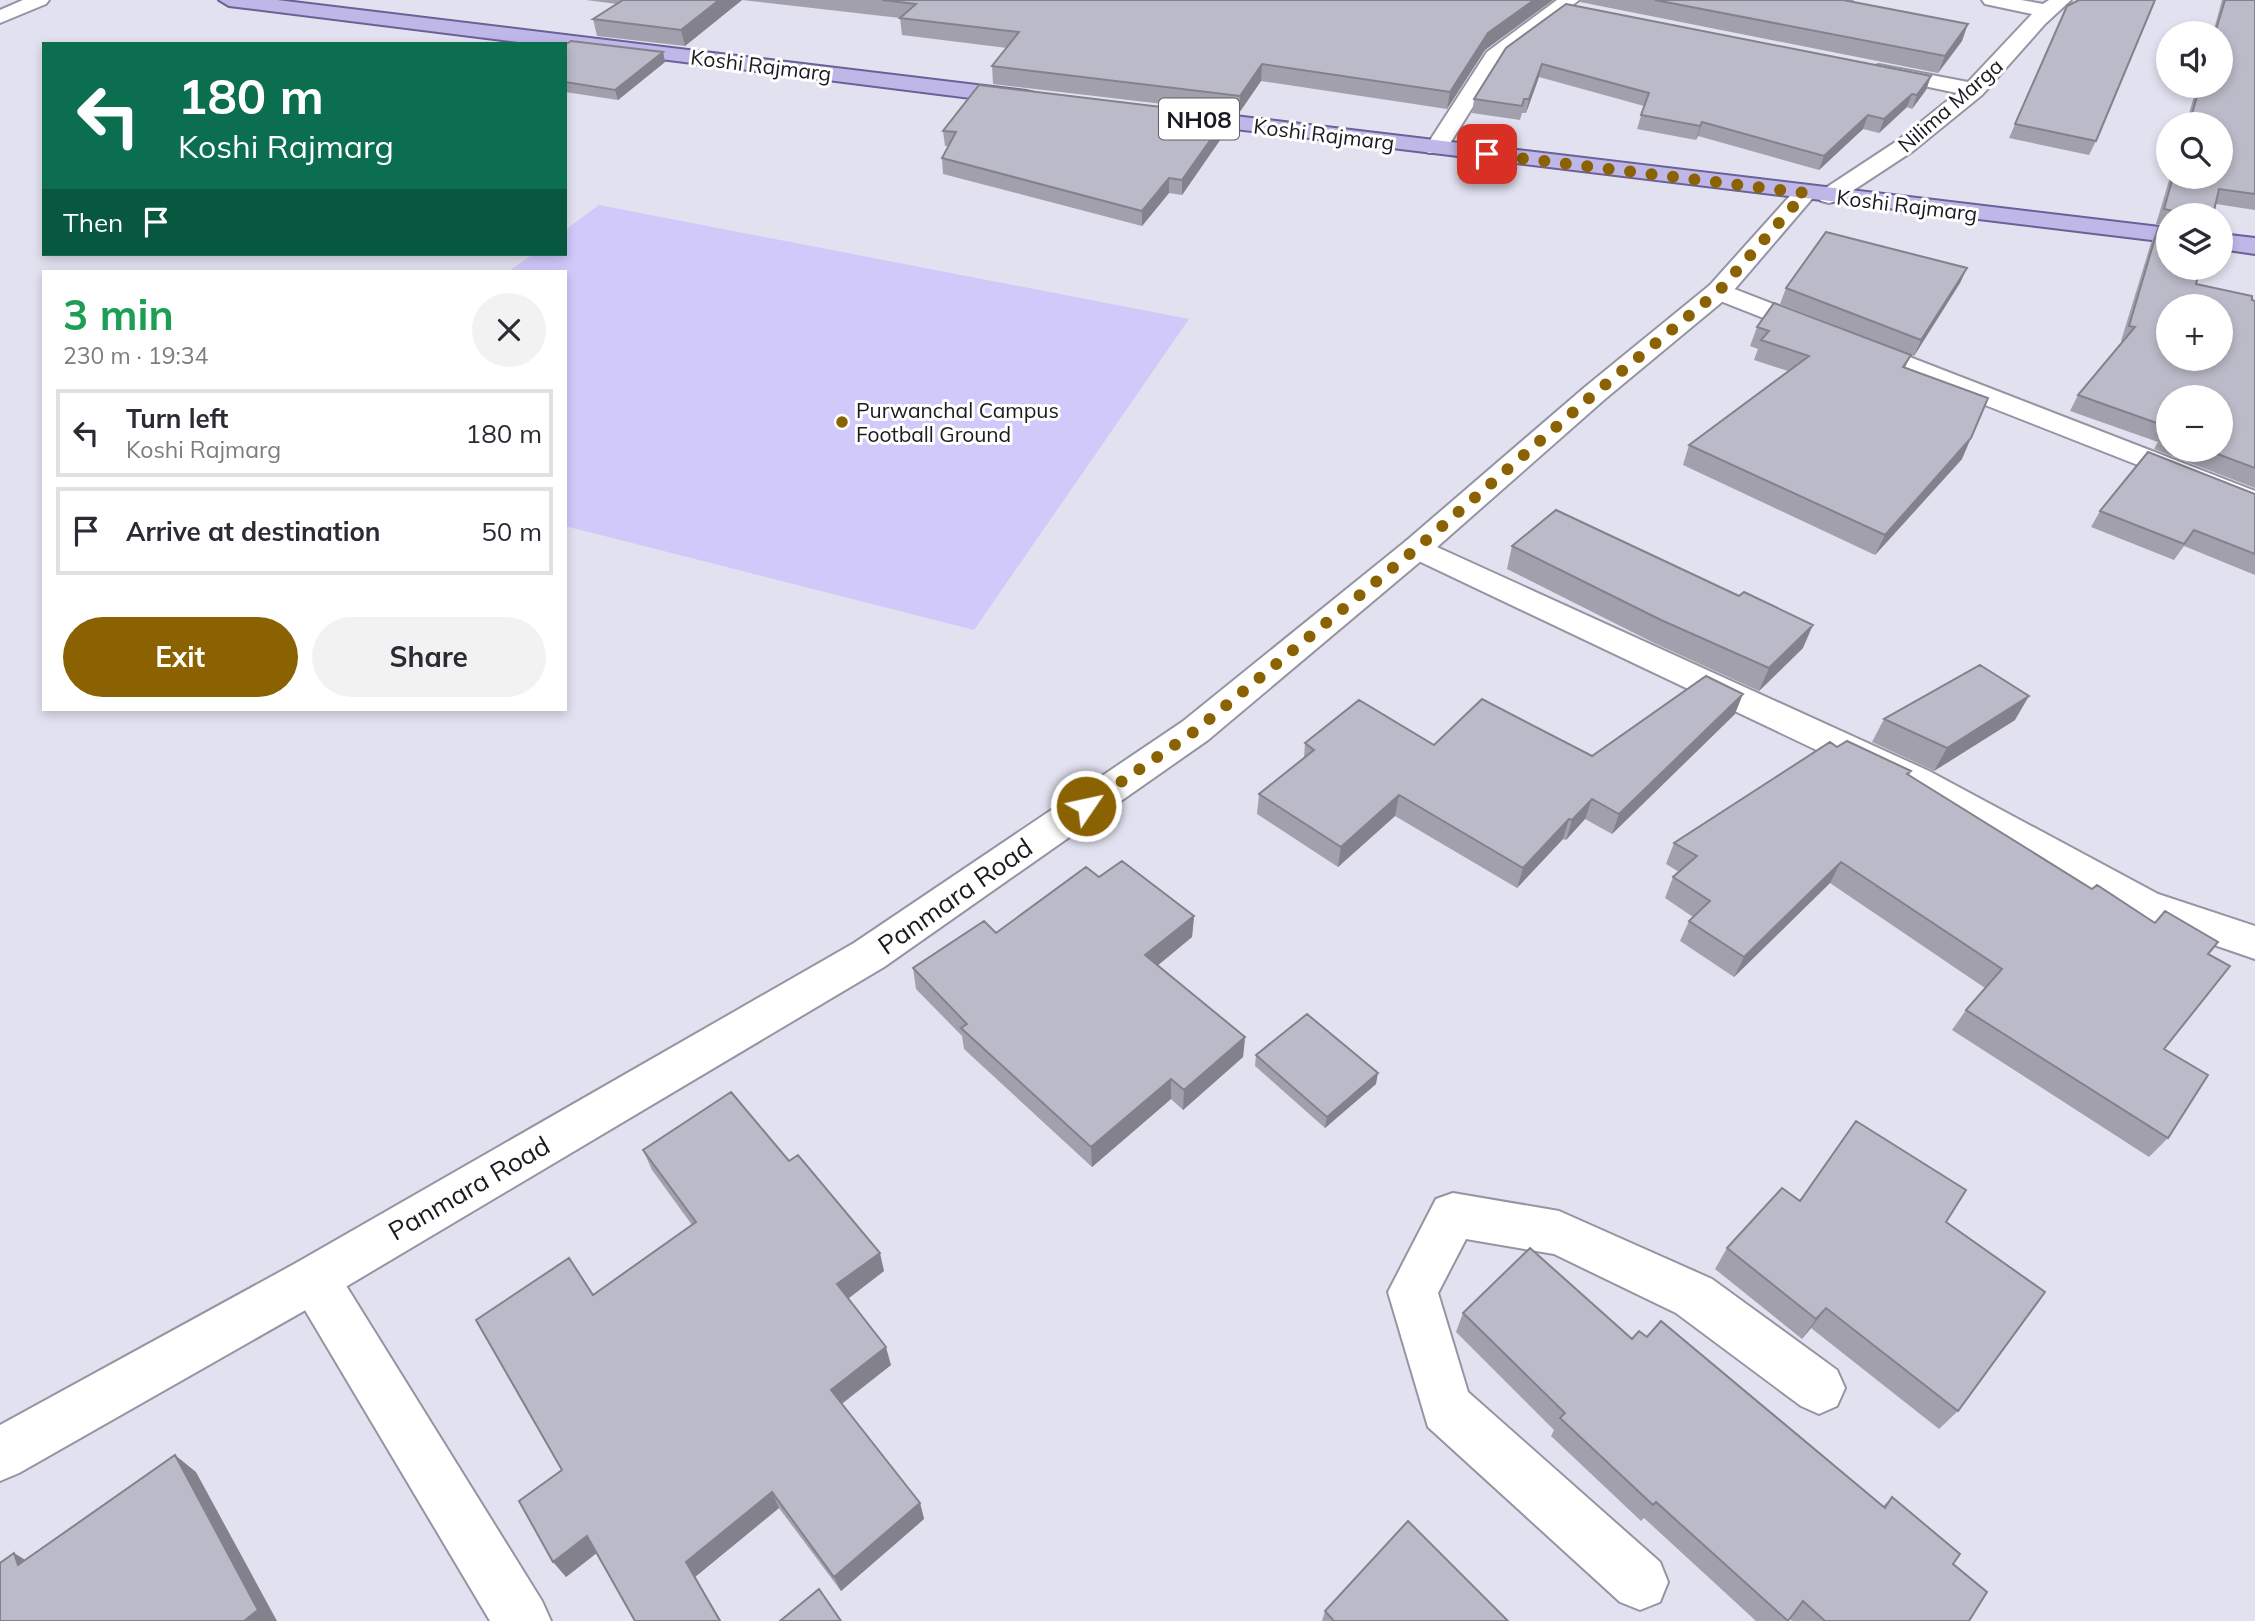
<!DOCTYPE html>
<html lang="en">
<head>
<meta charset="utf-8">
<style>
  :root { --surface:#fff; --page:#f2f2f3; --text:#2b2b33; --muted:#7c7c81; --line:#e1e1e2; --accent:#8a6201 }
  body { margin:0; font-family:Mulish,sans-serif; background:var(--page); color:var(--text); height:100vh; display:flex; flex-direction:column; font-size:26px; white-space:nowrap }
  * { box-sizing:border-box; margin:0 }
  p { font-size:23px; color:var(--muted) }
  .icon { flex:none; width:38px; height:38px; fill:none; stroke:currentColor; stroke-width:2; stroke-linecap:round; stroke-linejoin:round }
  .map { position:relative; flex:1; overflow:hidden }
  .drawer { position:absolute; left:42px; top:270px; width:525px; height:441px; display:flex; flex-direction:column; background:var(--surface); border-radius:0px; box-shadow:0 4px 10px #0003 }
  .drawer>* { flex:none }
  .guide { position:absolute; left:42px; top:42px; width:525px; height:214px; border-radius:0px; box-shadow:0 4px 10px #0003; background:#0b6e4f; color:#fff; overflow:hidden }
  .fabs { position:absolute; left:2156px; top:21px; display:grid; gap:14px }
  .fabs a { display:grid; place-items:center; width:77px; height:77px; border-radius:50%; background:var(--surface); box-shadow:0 4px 10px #0003; font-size:35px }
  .pin { position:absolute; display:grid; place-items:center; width:60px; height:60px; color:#fff; margin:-30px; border-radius:14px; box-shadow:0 4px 10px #0006 }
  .me { position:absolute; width:77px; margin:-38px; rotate:56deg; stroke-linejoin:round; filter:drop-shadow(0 0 5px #0008) }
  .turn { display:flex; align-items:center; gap:24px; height:147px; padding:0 21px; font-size:32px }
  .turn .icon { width:91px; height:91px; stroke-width:2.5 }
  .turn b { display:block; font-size:49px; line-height:60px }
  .then { display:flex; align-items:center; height:66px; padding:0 21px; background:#0003; gap:14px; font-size:26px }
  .round { display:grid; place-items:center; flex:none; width:74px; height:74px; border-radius:37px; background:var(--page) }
  .headline { display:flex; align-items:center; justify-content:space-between; height:119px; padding:0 21px }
  h1 { font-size:42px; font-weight:700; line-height:52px; color:#1e9e55 }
  .button { display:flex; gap:14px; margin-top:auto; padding:14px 21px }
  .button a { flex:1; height:80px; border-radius:42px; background:var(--accent); color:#fff; font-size:28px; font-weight:700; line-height:80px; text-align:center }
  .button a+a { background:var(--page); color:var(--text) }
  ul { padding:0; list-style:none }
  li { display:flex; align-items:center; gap:21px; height:88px; margin:0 14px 10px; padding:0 7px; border:4px solid var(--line); border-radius:0px }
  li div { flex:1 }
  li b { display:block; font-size:26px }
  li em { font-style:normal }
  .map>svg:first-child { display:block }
</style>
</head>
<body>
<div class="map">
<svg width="2255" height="1621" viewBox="0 0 2255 1621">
  <rect width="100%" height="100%" fill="#e2e1f0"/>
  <path fill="#d0c9fa" d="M599,205L1189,319L974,630L565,526V271H509L533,254H565V230Z"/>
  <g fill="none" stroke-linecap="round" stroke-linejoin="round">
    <g stroke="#9594a2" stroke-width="4">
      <path id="minor" d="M23,0H49L46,4L0,23V10Z
        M1557,0H1579L1502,60L1444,153H1428L1425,148L1487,52Z
        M1982,0H2021L2043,4L2049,0H2071L2045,24L1982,95L1966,108L1913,151L1837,201L1829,203L1821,201L1817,196L1821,191L1897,141L1957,93L1872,75L1868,71L1872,67L1879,65L1968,82L2032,14L1985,4Z
        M1719,283L2255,491V511L1710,297L1706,291L1710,285Z
        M1417,538L1929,771L2158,894L2255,926V959L2130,916L1903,791L1406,555L1401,548L1406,541Z
        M1453,1193L1559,1211L1712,1279L1837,1370L1845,1388L1837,1406L1819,1414L1801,1406L1676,1313L1554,1254L1466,1239L1438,1293L1468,1392L1660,1562L1668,1582L1660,1602L1640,1610L1620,1602L1428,1427L1388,1292L1436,1199Z
        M314,1256L332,1263L542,1601L551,1621H490L296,1295L289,1279L296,1263Z"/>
    </g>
    <g stroke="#9594a2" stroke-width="4">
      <path id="tertiary" d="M1805,186L1813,188L1817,193L1728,297L1605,399L1428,555L1208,740L884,967L332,1295L19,1473L0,1481V1425L296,1263L854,943L1182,722L1406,541L1585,387L1710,285L1797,188Z"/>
    </g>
    <g stroke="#6a6197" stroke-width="4">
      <path id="primary" d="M219,0H277L1026,91L1034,93L1037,98L1034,103L1026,105L565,47V44H535L229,6Z
        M1177,109L2168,228V242L1169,121L1166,116L1169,111Z
        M2221,234L2255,238V254L2221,249Z"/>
    </g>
    <use href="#minor" fill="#fff" fill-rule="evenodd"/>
    <use href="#tertiary" fill="#fff" fill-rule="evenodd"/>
    <use href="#primary" fill="#bfb7e7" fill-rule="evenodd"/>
  </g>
  <path fill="#a1a0ac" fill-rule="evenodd" d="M586,0H1553L1485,50L1447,109L1261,81L1239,113L993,84L992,66L1007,48L902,35L900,18L742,0L685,46L597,36L593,19L617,4Z
    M1580,0H1854L1852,2L1962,41L1938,73L1580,2Z
    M2222,0H2255V210L2216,204L2213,215H2168V226L2156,224L2170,177H2221V124H2186L2197,86H2221V33H2213Z
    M2067,6L2096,141L2089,155L2009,138Z
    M565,45L663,52L665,62L618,100L565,92Z
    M1506,48L1931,76L1926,90L1912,109L1907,107L1879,133L1863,129L1819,170L1698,136L1696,140L1637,129L1644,106L1539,77L1526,113H1522L1520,120L1472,113L1474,99Z
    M1228,115L1227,130L1182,195L1169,193L1142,226L943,174L942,158L948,146H945L943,131Z
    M2158,228L2196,284L2255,301V488L2154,449L2158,442L2070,411L2078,395L2123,341H2121L2151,243ZM2168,397L2221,450H2168Z
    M1967,268L1960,283L1914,356L1780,304L1786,288Z
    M1757,327L1911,355L1905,368L1962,459L1875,555L1683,465L1689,445L1788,371L1754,360L1758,349L1750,346Z
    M2255,494V575L2184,546L2174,560L2091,527L2100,511Z
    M1512,546L1803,648L1759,691L1654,643L1507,569Z
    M1735,714L1612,834L1585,819L1566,840L1563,839L1517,888L1395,816L1338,867L1257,814L1259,794L1304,758L1305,743L1434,745L1592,756Z
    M1884,719L2015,720L1934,771L1872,742Z
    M1837,747L1911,771L1909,775L2092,889L2155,923L2208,954L2164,1049L2168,1138L2149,1157L1952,1030L1966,1010L1985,988L1830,883L1734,977L1680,941L1689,921L1693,917L1665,898L1673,877L1679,872L1666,864L1674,843Z
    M1099,877L1194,916L1192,937L1158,965L1245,1037L1243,1057L1183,1110L1171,1099L1092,1167L964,1049L962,1036L916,989L913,968L996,933Z
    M1256,1055L1376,1084L1325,1128L1255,1066Z
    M643,1150L789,1161L884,1271L848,1299L891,1365L842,1404L920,1503L924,1519L841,1591L779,1508L695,1577L721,1621H635L597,1553L566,1577L562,1470L692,1225L652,1170Z
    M1800,1201L1946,1222L1958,1411L1939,1429L1811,1328L1802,1339L1715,1269L1727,1248Z
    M1463,1313L1632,1339L1647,1337L1883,1506L1892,1497L1953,1564L1969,1621H1792L1790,1619L1788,1621H1756L1644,1518L1641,1521L1551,1436L1554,1430L1456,1332Z
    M1325,1611L1508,1621H1322Z"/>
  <path fill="#83828c" d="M719,0H742L685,46L681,30Z
    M1534,0H1553L1485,50L1447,109L1450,92L1488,33Z
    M1968,24L1962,41L1938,73L1945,56Z
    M663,52L665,62L618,100L615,90Z
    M1262,64L1261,81L1239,113L1240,96Z
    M1542,64L1539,77L1526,113L1529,99Z
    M1931,76L1926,90L1912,109L1917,95Z
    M1912,94L1907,107L1879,133L1884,119Z
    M1228,115L1227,130L1182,195V180Z
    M1868,115L1863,129L1819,170L1824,156Z
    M1702,122L1698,136L1696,140L1700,126Z
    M1169,178V193L1142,226V211Z
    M1967,268L1960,283L1914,356L1921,340Z
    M1971,438L1962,459L1875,555L1885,535Z
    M1813,625L1803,648L1759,691L1769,668Z
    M1743,694L1735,714L1612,834L1619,814Z
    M2029,696L2015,720L1934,771L1947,748Z
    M1399,795L1395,816L1338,867L1341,847Z
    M1592,799L1585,819L1566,840L1572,820Z
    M1569,819L1563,839L1517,888L1523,868Z
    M1841,862L1830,883L1734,977L1744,957Z
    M1194,916L1192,937L1145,976V955Z
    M1245,1037L1243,1057L1183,1110L1184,1090Z
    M1378,1073L1376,1084L1325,1128L1327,1117Z
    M1171,1079V1099L1092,1167L1091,1147Z
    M880,1253L884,1271L842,1303L837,1284Z
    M1826,1308L1811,1328L1802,1339L1816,1319Z
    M886,1347L891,1365L837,1407L831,1390Z
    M175,1455L196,1472L277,1621H244Z
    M772,1492L779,1508L695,1577L721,1621H720L686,1562Z
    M920,1503L924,1519L841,1591L834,1577Z
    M587,1536L599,1551L566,1577L553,1562Z
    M14,1553L40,1569L18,1565Z"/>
  <path fill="#bbbac8" stroke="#83828c" stroke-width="2" fill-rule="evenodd" d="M623,0H719L681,30L593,19Z
    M882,0H1534L1488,33L1450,92L1262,64L1240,96L992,66L1019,32L900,18L916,4Z
    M1655,0H1843L1968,24L1945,56Z
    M2079,0H2155L2096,141L2015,124L2067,6Z
    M2225,0H2255V194L2219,189L2213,215H2178V212L2164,209L2173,177H2221V124H2189L2200,86H2221V33H2215Z
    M1566,4L1931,76L1917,95L1912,94L1884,119L1868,115L1824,156L1702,122L1700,126L1641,115L1649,93L1542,64L1529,99H1524L1522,106L1474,99L1506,48Z
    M571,41L663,52L615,90L565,82V45Z
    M979,85L1228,115L1182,180L1169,178L1142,211L942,158L956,132L943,131Z
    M2158,228L2168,229V268H2200L2196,284L2252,296V300L2255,301V468L2207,450H2221V397H2168V427L2078,395L2135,327L2129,326ZM2168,306H2221V359H2168Z
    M1826,232L1967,268L1921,340L1786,288Z
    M1774,303L1911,355L1903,367L1988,398L1971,438L1885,535L1689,445L1809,356L1761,340L1769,331L1757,327Z
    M2168,427V435L2163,433Z
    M2148,452L2255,494V554L2194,530L2184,544L2100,511Z
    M1556,510L1739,596L1744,592L1813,625L1769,668L1661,620L1512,546Z
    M1980,665L2029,696L1947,748L1884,719Z
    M1706,676L1743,694L1619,814L1592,799L1572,820L1569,819L1523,868L1399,795L1341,847L1259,794L1314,750L1305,743L1359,700L1434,745L1482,699L1592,756Z
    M1847,741L1911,771L1907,774L2092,889L2097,885L2155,923L2165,911L2218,942L2208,954L2230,966L2164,1049L2208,1075L2168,1138L1966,1010L2002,969L1841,862L1744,957L1689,921L1710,901L1673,877L1697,856L1674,843L1830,742L1837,747Z
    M1122,861L1194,916L1145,955L1245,1037L1184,1090L1171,1079L1091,1147L961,1028L967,1024L913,968L984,921L996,933L1086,867L1099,877Z
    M1307,1014L1378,1073L1327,1117L1256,1055Z
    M731,1092L789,1161L798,1155L880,1253L837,1284L886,1347L831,1390L920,1503L834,1577L772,1492L686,1562L720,1621H635L587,1536L553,1562L519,1501L562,1470L476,1320L569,1258L593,1295L696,1222L643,1150Z
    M1856,1121L1966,1190L1946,1222L2045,1292L1958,1411L1826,1308L1816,1319L1727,1248L1782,1188L1800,1201Z
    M1530,1248L1632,1339L1639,1331L1647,1337L1661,1321L1885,1508L1892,1497L1960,1554L1953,1564L1987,1592L1969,1621H1825L1803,1601L1788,1621L1656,1502L1653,1505L1560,1418L1565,1413L1463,1313Z
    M175,1455L258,1610L244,1621H0V1563L14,1553L18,1565Z
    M1408,1521L1508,1621H1334L1325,1611Z
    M819,1589L841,1621H780Z"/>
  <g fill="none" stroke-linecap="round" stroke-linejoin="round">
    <path stroke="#8a6201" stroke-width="12" stroke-dasharray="0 21.6" d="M1086,806L1195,731L1417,548L1595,393L1719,291L1805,193L1487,154"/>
  </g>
  <circle fill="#8a6201" stroke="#fff" stroke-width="2.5" cx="842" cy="422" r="7"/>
  <g text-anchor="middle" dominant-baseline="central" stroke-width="6" stroke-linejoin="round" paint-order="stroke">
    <g font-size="21" fill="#1b1a1f" stroke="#fff">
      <text transform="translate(761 65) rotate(7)">Koshi Rajmarg</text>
      <text transform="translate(1950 105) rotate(-41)">Nilima Marga</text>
      <text transform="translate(1324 134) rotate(7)">Koshi Rajmarg</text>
      <text transform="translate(1907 205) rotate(7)">Koshi Rajmarg</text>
    </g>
    <g font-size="21" fill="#1b1a1f" stroke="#fff" text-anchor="start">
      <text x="856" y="410">Purwanchal Campus<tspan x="856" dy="24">Football Ground</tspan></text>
    </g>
    <rect fill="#fff" stroke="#5f5f62" stroke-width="2" x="1159" y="98.5" width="80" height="41" rx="5"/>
    <g font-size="24" font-weight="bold" fill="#1b1a1f">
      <text x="1199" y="119">NH08</text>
    </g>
    <g font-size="26" fill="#1b1a1f" stroke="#fff">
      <text transform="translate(955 896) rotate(-35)">Panmara Road</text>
      <text transform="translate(469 1188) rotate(-30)">Panmara Road</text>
    </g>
  </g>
</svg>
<div class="fabs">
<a><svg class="icon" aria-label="sound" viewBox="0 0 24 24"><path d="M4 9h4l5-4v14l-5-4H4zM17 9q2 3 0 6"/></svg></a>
<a><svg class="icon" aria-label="search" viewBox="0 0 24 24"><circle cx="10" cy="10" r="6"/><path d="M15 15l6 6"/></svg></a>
<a><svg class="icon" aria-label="layers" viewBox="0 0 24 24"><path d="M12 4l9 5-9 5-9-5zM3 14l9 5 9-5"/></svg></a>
<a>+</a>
<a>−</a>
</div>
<div class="pin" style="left:1487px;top:154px;background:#d93025"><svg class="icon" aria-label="arrive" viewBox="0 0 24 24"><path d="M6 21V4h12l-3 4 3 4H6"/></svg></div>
<svg class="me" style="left:1086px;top:806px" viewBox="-20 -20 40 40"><circle r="17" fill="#8a6201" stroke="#fff" stroke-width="3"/><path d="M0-11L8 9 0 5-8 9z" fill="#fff"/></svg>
<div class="guide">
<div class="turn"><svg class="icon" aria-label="left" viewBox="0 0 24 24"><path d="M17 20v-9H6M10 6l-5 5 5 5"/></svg><div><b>180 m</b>Koshi Rajmarg</div></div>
<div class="then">Then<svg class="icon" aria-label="arrive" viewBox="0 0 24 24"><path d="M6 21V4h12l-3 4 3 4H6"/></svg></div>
</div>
<section class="drawer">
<div class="headline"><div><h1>3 min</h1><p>230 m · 19:34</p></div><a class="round"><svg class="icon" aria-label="close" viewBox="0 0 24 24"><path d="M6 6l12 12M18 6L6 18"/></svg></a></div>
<ul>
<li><svg class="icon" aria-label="left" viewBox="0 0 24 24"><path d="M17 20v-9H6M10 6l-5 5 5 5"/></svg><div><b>Turn left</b><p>Koshi Rajmarg</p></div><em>180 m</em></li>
<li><svg class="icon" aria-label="arrive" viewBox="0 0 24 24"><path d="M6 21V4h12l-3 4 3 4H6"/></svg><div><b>Arrive at destination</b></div><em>50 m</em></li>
</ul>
<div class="button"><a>Exit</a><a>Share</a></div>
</section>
</div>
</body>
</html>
